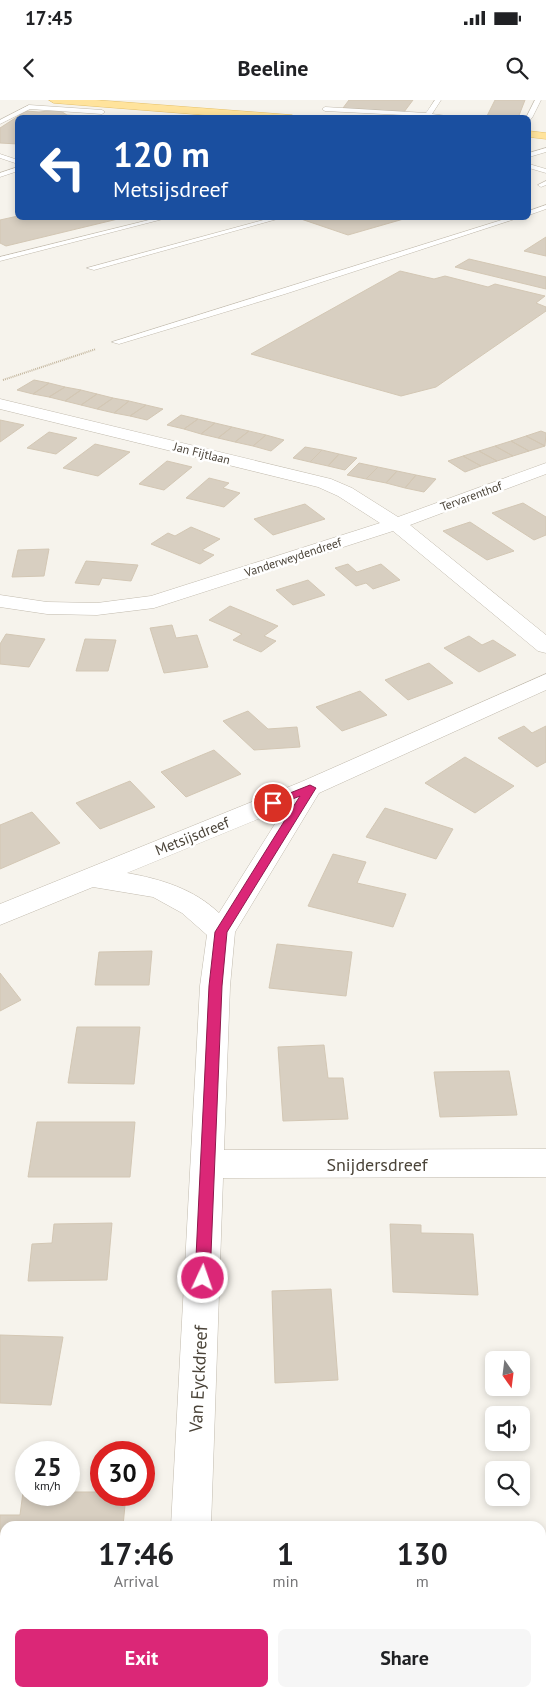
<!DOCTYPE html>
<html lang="en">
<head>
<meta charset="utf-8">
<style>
  :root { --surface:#fff; --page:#f6f6f6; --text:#202124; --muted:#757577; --accent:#db2777 }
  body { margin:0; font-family:"PT Sans",sans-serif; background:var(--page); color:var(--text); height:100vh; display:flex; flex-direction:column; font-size:19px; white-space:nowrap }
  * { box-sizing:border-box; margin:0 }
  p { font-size:16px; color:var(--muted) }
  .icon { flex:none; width:28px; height:28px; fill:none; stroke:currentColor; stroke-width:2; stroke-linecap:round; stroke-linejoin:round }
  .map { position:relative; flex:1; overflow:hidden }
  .panel { position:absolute; left:0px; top:1421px; width:546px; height:176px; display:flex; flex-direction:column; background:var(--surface); border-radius:15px 15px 0 0; box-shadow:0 2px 8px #0003 }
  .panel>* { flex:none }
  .guide { position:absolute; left:15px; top:15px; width:516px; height:105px; border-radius:8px; box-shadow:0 2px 8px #0003; background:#1a4fa0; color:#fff; overflow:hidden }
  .needle { width:32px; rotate:166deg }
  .fabs { position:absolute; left:485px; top:1251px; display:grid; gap:10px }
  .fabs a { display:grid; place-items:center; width:45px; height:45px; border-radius:8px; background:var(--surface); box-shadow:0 2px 8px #0003; font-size:25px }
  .speed { position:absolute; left:15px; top:1341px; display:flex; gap:10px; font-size:25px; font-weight:700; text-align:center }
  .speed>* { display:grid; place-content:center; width:65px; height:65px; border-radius:50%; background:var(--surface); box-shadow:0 2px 8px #0003; line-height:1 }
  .speed small { font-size:12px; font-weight:400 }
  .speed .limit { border:8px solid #d22; background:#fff; color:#111 }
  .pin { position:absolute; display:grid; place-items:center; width:42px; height:42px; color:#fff; margin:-21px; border:2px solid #fff; border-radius:50%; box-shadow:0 1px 5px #0007 }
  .me { position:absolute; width:55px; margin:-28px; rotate:3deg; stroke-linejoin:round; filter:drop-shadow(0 0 4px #0008) }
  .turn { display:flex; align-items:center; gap:18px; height:105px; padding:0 15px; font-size:22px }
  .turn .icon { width:65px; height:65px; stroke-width:2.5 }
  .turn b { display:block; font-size:35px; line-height:42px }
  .eta { display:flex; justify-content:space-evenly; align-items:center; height:85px; text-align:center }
  .eta b { font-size:30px; font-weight:700; line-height:35px }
  .button { display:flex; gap:10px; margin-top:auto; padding:10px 15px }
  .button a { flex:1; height:58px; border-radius:8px; background:var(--accent); color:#fff; font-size:20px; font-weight:700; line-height:58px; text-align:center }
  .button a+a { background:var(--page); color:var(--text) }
  .status { display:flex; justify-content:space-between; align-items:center; height:35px; padding:0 25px; background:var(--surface); direction:ltr }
  .status svg { height:14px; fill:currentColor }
  header { display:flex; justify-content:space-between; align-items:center; height:65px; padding:0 15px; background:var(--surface); font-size:22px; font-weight:700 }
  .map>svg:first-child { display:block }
</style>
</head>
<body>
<div class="status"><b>17:45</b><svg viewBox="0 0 49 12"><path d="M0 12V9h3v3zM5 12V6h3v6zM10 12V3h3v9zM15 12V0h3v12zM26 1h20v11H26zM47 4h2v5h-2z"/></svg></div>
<header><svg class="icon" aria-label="back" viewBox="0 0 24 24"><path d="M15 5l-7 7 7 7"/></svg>Beeline<svg class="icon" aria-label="search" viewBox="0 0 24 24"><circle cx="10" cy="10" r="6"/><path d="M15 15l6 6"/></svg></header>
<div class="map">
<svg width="546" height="1597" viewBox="0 0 546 1597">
  <rect width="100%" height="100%" fill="#f6f3ec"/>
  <path fill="#d8cfc1" stroke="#d3c7b4" d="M349,0H413L404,12L343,8Z
    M495,0H525L518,18H486Z
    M59,10L67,15L81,16L78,18H18V44L0,43V28L26,11L39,12Z
    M18,116V118H122L6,146L0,143V120Z
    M298,118H407L348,135Z
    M546,137V156L524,151Z
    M469,159L546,177V189L455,167Z
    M400,171L434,179L445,176L488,187L495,184L545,196L536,203L546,207V211L436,287L401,296L251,254Z
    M34,280L49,283L33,294L17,290Z
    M49,283L65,287L49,297L33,294Z
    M65,287L81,290L65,301L49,297Z
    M81,290L97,294L81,305L65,301Z
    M97,294L113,298L97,309L81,305Z
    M113,298L129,301L114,313L97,309Z
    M129,301L146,305L130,316L114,313Z
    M146,305L163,309L147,320L130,316Z
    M181,315L198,319L184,329L167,325Z
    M198,319L215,323L201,334L184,329Z
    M0,320L24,325L0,342Z
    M215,323L232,327L218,338L201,334Z
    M232,327L249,331L235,342L218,338Z
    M249,331L266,335L253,346L235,342Z
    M541,331L546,333L545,346L526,336Z
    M49,332L77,338L56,354L27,348Z
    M266,335L284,340L271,351L253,346Z
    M526,336L545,346L529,351L511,341Z
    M511,341L529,351L513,356L495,346Z
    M95,344L130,352L98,376L63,368Z
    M495,346L513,356L497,361L479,351Z
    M305,347L322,350L310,362L293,358Z
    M322,350L339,354L328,366L310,362Z
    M479,351L497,361L481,366L463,356Z
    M339,354L357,358L345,370L328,366Z
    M463,356L481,366L465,372L448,361Z
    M167,361L192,367L164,390L139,384Z
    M359,363L378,367L366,379L347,375Z
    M378,367L397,371L386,383L366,379Z
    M397,371L416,375L405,388L386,383Z
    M416,375L436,379L424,392L405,388Z
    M209,378L229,383L223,388L240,393L224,407L186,398Z
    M523,403L546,417V435L534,440L492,413Z
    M305,404L325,419L273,435L254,419Z
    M470,422L514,451L487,460L443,431Z
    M191,427L220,439L202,450L214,455L200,464L151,444L168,433L175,436Z
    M49,449L44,476L12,477L18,450Z
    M86,461L138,465L131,481L102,478L99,485L75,483Z
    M348,464L357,472L381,464L400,480L373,489L366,483L356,486L335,468Z
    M308,480L325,495L293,505L276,490Z
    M230,506L278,526L264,536L276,541L261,552L233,540L242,534L209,520Z
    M172,525L176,538L197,535L208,567L164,573L150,528Z
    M6,534L45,539L29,567L0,564V544Z
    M469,536L482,545L493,540L516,555L479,572L444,548Z
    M85,539L116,540L108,571H76Z
    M429,563L453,583L408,600L385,580Z
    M360,591L387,615L342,631L316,607Z
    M248,611L268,629L297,627L300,647L254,650L223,621Z
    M524,626L532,633L546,626V662L537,667L498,638Z
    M214,650L241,674L186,697L161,672Z
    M465,657L514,686L475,713L425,683Z
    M130,681L155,707L100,729L76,703Z
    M385,708L453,729L436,759L366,737Z
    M32,712L60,743L0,769V725Z
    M333,754L366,762L357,783L406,794L393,827L308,806Z
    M277,844L352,852L346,896L269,888Z
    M152,851L149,885H95L99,852Z
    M0,873L21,900L0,911Z
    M77,927H140L134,984L68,983Z
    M324,945L328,978H343L348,1019L283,1021L278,947Z
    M509,971L517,1015L440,1017L434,972Z
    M37,1022H135L130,1077H28Z
    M112,1123L107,1180L28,1181L32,1144L52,1143L54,1124Z
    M390,1124L421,1125V1133L473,1134L478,1195L393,1192Z
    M331,1189L338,1280L275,1283L272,1191Z
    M0,1235L63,1237L51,1305L0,1303Z
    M23,1392H26V1395H69V1392H101V1395H126L123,1426H5V1453H0V1415H20Z
    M360,1424V1426H285Z
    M5,1560V1592H86L82,1597H0V1565Z"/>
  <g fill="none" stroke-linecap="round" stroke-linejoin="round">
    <g stroke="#c2bbae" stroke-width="1">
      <path id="lane" d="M435,0H441L432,14L462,18L325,11L322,9L325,7L426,13Z
        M535,0H541L532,18L529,20V18H526Z
        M29,5L102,10L105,12L102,14L30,9L0,24V20Z
        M546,48V52L529,57V53Z
        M0,54L18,60V64L0,58Z
        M529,64L546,69V73L529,68Z
        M18,67V71L0,77V73Z
        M546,81V85L541,87L538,85Z
        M546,105V109L529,115V111Z
        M157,118H167L0,161V157Z
        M271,118H281L94,170L87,168Z
        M508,118H518L285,194L119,244L112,242Z"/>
    </g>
    <g stroke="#c2bbae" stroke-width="1">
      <path id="street" d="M0,299L331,379L352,388L398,417L546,363V374L410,425L546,535V553L538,551L393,431L154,508L97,515L47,514L0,507V495L47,502L97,503L151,496L380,423L338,396L318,387L0,309Z
        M546,574V590L319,693L235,832L230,886L224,1050L546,1049V1077L223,1078L211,1426H171L200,886L207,835L182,813L153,797L93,787L0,825V804L301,682ZM285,708L219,813C194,789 161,779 127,773Z
        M175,1592H220L222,1597H177Z"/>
    </g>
    <g stroke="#e6c16a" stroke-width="1">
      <path id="primary" d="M49,0H95L292,15L297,18H243L54,3Z
        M529,31L546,33V39L529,37Z"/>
    </g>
    <path stroke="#c4b79f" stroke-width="2" stroke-dasharray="1 1" stroke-linecap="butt" d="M3,280L96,249"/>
    <use href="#lane" fill="#fff" fill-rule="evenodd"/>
    <use href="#street" fill="#fff" fill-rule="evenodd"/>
    <use href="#primary" fill="#ffe39c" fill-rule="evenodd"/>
  </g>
  <path fill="#db2777" stroke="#8e194d" d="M310,685L316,688L227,832L222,886L210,1178L208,1183L203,1185L198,1183L195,1178L209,886L215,832L300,696L273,707L268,703L270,701Z"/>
  <g text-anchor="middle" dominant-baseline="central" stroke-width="5" stroke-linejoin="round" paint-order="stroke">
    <g font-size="12" fill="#4b4439" stroke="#fff">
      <text transform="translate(202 353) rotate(14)">Jan Fijtlaan</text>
      <text transform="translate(471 396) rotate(-20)">Tervarenthof</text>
      <text transform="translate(293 457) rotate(-18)">Vanderweydendreef</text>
    </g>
    <g font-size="15" fill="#4b4439" stroke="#fff">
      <text transform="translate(192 736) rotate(-22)">Metsijsdreef</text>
    </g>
    <g font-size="18" fill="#4b4439" stroke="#fff">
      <text x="377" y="1064">Snijdersdreef</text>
      <text transform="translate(198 1279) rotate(-87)">Van Eyckdreef</text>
    </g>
  </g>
</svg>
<div class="fabs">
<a><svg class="needle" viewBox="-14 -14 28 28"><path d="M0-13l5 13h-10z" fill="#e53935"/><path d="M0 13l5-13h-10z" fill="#757577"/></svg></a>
<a><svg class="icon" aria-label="sound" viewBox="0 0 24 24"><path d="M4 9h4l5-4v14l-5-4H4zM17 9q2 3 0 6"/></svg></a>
<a><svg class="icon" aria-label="search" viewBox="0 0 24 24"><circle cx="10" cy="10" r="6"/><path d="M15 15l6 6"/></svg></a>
</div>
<div class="speed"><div>25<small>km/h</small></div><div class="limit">30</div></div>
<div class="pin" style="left:273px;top:703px;background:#d93025"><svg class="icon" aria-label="arrive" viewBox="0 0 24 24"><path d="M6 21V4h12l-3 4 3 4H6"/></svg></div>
<svg class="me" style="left:203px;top:1178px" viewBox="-20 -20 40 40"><circle r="17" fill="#db2777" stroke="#fff" stroke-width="3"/><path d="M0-11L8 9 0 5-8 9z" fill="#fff"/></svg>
<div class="guide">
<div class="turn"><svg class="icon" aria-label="left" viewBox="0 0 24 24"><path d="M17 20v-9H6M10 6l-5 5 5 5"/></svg><div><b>120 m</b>Metsijsdreef</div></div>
</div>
<section class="panel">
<div class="eta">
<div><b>17:46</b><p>Arrival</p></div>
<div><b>1</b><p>min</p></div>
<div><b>130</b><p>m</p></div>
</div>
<div class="button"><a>Exit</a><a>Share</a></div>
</section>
</div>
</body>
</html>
